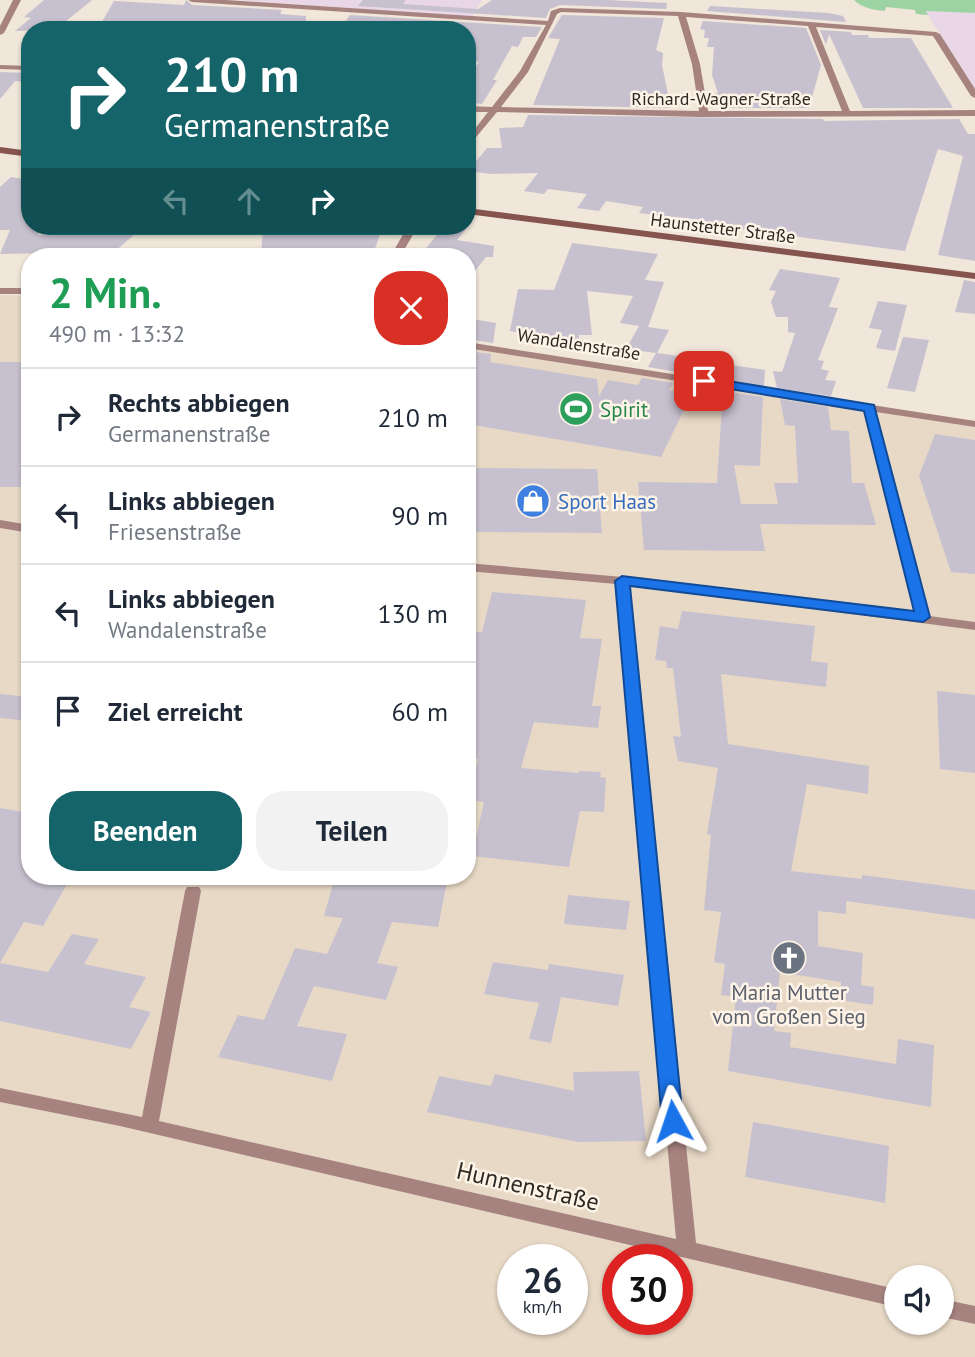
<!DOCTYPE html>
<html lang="de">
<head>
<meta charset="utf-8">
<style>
  :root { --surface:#fff; --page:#f2f2f3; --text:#1f2937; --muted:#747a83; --line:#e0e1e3; --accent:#15646a }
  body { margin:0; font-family:"PT Sans",sans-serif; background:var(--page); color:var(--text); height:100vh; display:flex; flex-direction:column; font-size:26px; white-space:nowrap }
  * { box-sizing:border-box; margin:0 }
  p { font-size:23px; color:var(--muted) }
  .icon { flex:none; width:38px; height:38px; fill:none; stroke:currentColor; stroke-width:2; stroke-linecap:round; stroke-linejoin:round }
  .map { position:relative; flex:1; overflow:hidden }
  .panel { position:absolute; left:21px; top:248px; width:455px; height:637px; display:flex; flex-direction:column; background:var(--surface); border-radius:28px; box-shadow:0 2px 5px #0004 }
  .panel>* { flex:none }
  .hud { position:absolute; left:21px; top:21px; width:455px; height:214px; border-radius:28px; box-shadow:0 2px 5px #0004; background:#15646a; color:#fff; overflow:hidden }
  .tools { position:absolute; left:884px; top:1265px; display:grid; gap:14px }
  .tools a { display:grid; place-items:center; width:70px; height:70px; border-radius:50%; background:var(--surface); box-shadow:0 2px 5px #0004; font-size:35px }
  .speed { position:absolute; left:497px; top:1244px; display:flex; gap:14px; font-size:35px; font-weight:700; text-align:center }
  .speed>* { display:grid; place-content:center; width:91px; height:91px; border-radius:50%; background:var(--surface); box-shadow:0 2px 5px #0004; line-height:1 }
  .speed small { font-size:18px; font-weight:400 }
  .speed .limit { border:10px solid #d22; background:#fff; color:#111 }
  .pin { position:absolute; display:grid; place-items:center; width:60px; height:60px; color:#fff; margin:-30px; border-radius:14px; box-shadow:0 4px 10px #0006 }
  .me { position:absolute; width:77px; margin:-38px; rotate:355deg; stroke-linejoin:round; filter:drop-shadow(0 0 5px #0008) }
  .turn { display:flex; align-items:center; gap:24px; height:147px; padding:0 28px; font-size:32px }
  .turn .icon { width:91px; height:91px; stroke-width:2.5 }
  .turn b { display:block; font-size:49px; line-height:60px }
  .lanes { display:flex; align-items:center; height:66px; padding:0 28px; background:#0003; justify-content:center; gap:35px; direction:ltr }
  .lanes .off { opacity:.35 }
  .round { display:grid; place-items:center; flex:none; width:74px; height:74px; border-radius:28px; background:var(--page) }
  .headline { display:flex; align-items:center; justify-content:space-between; height:119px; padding:0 28px }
  h1 { font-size:42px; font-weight:800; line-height:52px; color:#1e9e55 }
  .primary-button { display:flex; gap:14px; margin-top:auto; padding:14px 28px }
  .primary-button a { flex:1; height:80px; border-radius:28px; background:var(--accent); color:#fff; font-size:28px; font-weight:800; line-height:80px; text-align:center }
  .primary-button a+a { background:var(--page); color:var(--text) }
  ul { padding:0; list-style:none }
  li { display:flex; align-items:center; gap:21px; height:98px; padding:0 28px; border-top:2px solid var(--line) }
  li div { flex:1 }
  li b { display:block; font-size:26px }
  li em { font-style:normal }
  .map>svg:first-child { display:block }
</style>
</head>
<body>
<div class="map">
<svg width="975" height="1357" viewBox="0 0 975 1357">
  <rect width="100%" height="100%" fill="#f0e6d9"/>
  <path fill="#e8d9c6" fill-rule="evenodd" d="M0,295L30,296V877H467V344L975,421V1357H0ZM513,1260H572V1320H513ZM618,1260H677V1320H618ZM896,1278H942V1323H896Z"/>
  <path fill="#e9d7e8" d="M235,0H482L472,17Z
    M925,11L975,13V89L928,15Z"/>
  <path fill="#9dd3a3" d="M854,0H975V13L926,11L928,15L916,14L915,10L886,7L885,11C874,10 862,8 854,0Z"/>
  <path fill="#c7c1cf" d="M44,0H92L65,22H58L49,30L15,31L31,18L24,17Z
    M186,0L192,5L282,10L280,14L306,16V30H109L110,27H99L114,1L184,5Z
    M363,0H406L403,4L478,9L492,0H607L667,3L666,9L560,5L550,9L546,18L358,6Z
    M710,6L828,13L843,16L846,22L707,11Z
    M350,15L542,27L536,37H523L518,47L512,46L493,80H497L482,104L467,102V80L479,62L467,61V30L341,27Z
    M562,15L664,18L656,50L663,53L662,65L671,108L533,105L560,39L548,38Z
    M703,21L806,28L821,65L809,108H719L715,93H718L712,75L714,47H707L709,38H704L705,30L700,29Z
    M820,30L851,32L852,35H868L869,38H911L953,108H863L829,34L826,45Z
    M0,72L30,73V82L15,81L0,99Z
    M528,115L823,119L824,121L959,119L968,134H975V261L938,255L963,156L938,149L905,251L701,224L703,220L639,213L643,207L606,201L599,211L577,208L587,194L548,189L544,194L524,191L538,173L491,174L468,171L487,148H502L499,128L523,127Z
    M11,177L30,180V226H42L38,235L135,234L114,252L0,254L10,230H0V187Z
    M263,226H383L372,257H261Z
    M444,226L466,229L457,240L494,246L493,257H486L467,281V257H431L435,253L424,251Z
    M572,243L658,254L645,280L664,282L648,327L669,330L657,353L686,357L678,372L648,367L656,353L626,349L639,326L620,323L633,296L587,291L592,335H579V342L510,331L518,289L554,290Z
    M780,269L840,278L829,307L838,308L818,360L824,361L821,369L829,371L825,380L836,381L831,396L777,388L773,371L782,372L795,333L788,332V317H776L771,302L776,291L769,290Z
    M964,280L975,282V314L955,312Z
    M878,301L907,305L895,351L876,348L882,330L869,328Z
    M467,318L496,323L493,343L467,339Z
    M903,337L929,340L915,392L887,388Z
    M467,351L491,354L490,362L597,379L599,396L608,380L638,385L642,378L673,383L669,390L692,394L661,457L467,424Z
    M0,362H30V467L22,487H0Z
    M724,364L765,370L764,386L724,379Z
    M723,391L763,397L760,466L734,465L741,504H778L774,483H798L795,426L785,425L780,399L828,407L831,430L849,431L852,483H864L876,525L760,524L765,551L644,550L638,482L717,483Z
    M935,434L975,440V574L951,572L919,476Z
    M467,468L597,469L602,533L467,532Z
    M492,592L586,600L580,638L602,639L592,706H601L598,728L534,722L521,768L579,773V771L601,772L600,777L606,778L604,812L580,811L569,867L472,856L484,802L469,800L478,759H467V631L482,632Z
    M682,611L815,626L811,661L828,663L826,687L721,674L728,744L869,766L868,794L807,784L791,871L862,879V875L975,890V919L846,901V914L818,911V946L863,953L861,985L874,987L873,1005L840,1000L841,982L780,972L774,1031L791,1033L790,1047L896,1064L898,1039L934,1045L931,1107L728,1071L736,997L721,995L725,964L714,962L721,912L704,910L711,835L707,834L718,768L678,761L673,736L681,737L673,668H667L666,661L655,660L660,626L678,629Z
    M937,691L975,695V773L940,769Z
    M0,694L30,697V721L0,718Z
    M0,808L30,813V877H71L43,926L24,922L0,963Z
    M335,877H448L438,927L392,922L377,963L398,967L386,1000L314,986L297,1026L347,1034L332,1081L218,1057L238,1015L264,1020L295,948L327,954L343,918L324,916Z
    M568,895L630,901L626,930L564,924Z
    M72,934L99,939L84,964L146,977L129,1007L151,1012L131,1049L0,1021V963L48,972Z
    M493,962L548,970L549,964L624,975L618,1006L561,997L551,1043L529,1039L539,1003L484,994Z
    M639,1071L646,1141L578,1142L427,1112L439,1076L491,1086L495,1074L574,1091L573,1072Z
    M753,1122L889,1146L885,1203L745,1177Z"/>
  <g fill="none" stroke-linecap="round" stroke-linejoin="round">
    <path fill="#a78380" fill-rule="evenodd" d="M13,0H21L4,33L0,35V26Z
      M188,0H226L548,21L551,11L560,8L681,12L936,32L940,34L975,89V98L971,96L933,36L816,27L850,111L975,110V116L699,117L497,112L467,148V139L488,112H467V106L492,107L520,71L546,25L192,2ZM561,12L678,16L692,64L699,111L501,107L528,72L557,14ZM686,17L808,26L842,111H708L700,64Z
      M0,65L30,66V70L0,69Z
      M408,226H418L400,257H390Z
      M0,288H30V294H0Z
      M467,342L975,421V427L876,412L929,616L975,622V630L629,585L696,1243L896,1289V1307L120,1126L0,1102V1088L142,1117L185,891L187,887H199L201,891L159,1121L676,1239L616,584L467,571V563L667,581L916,614L864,410L467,348Z
      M0,520L30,525V533L0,528Z
      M942,1299L975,1306V1324L942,1317Z"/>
    <path fill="#85544f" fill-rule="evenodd" d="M0,147L30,151V157L0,153Z
      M467,208L975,273V279L467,214Z"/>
  </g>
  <path fill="#1a73e8" stroke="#114b97" stroke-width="2" d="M704,377L874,405L930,617L923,622L630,586L683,1121L680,1127L673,1129L665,1127L662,1121L615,581L622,576L914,611L864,411L700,384L698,381Z"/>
  <defs>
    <g id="stadium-disc" transform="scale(1.75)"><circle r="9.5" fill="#2e9e5b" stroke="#fdf3e6"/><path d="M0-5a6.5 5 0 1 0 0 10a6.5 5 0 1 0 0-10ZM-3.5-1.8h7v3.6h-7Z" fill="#fff"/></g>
    <g id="shop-disc" transform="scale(1.75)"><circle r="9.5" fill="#3f7fe0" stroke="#fdf3e6"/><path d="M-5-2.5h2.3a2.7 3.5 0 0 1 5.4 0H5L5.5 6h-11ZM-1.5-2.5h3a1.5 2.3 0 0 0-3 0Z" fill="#fff"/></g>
    <g id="church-disc" transform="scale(1.75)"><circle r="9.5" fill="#6b7280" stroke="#fdf3e6"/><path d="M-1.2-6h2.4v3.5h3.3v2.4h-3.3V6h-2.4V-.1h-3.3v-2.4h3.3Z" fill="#fff"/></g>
  </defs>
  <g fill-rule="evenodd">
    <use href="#stadium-disc" x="576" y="409"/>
    <use href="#shop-disc" x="533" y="501"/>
    <use href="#church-disc" x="789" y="958"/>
  </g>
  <g text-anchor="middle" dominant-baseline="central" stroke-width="5" stroke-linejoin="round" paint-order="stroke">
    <g font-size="18" fill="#2c2924" stroke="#fdf3e6">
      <text x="721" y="98">Richard-Wagner-Straße</text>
      <text transform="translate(723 228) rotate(7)">Haunstetter Straße</text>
      <text transform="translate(579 344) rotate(9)">Wandalenstraße</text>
    </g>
    <g font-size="21" fill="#27864d" stroke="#fdf3e6" text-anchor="start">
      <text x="600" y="409">Spirit</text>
    </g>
    <g font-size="21" fill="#366cbe" stroke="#fdf3e6" text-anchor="start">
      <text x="558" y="501">Sport Haas</text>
    </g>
    <g font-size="21" fill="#5b616d" stroke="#fdf3e6">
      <text x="789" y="992">Maria Mutter<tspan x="789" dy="24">vom Großen Sieg</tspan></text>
    </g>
    <g font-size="24" fill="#2c2924" stroke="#fdf3e6">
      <text transform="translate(528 1186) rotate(13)">Hunnenstraße</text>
    </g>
  </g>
</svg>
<div class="tools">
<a><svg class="icon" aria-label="sound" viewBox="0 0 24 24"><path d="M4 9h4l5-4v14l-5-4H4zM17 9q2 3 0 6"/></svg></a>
</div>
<div class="speed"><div>26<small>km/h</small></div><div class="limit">30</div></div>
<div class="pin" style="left:704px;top:381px;background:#d93025"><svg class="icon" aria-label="arrive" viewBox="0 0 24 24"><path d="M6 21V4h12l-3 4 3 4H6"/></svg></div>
<svg class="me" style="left:673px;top:1121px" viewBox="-20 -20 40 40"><path d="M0-17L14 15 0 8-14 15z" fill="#1a73e8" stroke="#fff" stroke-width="4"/></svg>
<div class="hud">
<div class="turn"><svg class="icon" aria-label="right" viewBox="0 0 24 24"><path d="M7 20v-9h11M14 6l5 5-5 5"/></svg><div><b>210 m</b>Germanenstraße</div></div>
<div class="lanes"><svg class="icon off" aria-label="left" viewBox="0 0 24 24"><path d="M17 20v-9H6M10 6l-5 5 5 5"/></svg><svg class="icon off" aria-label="ahead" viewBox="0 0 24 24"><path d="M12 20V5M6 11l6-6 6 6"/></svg><svg class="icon" aria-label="right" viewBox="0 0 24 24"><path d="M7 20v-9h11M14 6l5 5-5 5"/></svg></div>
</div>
<section class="panel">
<div class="headline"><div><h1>2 Min.</h1><p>490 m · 13:32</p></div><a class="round" style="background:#d93025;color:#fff"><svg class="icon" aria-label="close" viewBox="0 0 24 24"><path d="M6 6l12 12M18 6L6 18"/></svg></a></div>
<ul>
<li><svg class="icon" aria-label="right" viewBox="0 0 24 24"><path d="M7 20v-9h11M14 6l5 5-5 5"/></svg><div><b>Rechts abbiegen</b><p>Germanenstraße</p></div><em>210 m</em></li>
<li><svg class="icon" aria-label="left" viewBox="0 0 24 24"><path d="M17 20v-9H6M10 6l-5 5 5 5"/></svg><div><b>Links abbiegen</b><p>Friesenstraße</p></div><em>90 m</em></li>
<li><svg class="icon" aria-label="left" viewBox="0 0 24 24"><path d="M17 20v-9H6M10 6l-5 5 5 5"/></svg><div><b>Links abbiegen</b><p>Wandalenstraße</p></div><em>130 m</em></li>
<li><svg class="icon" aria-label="arrive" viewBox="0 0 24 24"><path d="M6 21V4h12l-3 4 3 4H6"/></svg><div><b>Ziel erreicht</b></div><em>60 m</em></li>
</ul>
<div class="primary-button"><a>Beenden</a><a>Teilen</a></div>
</section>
</div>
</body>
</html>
